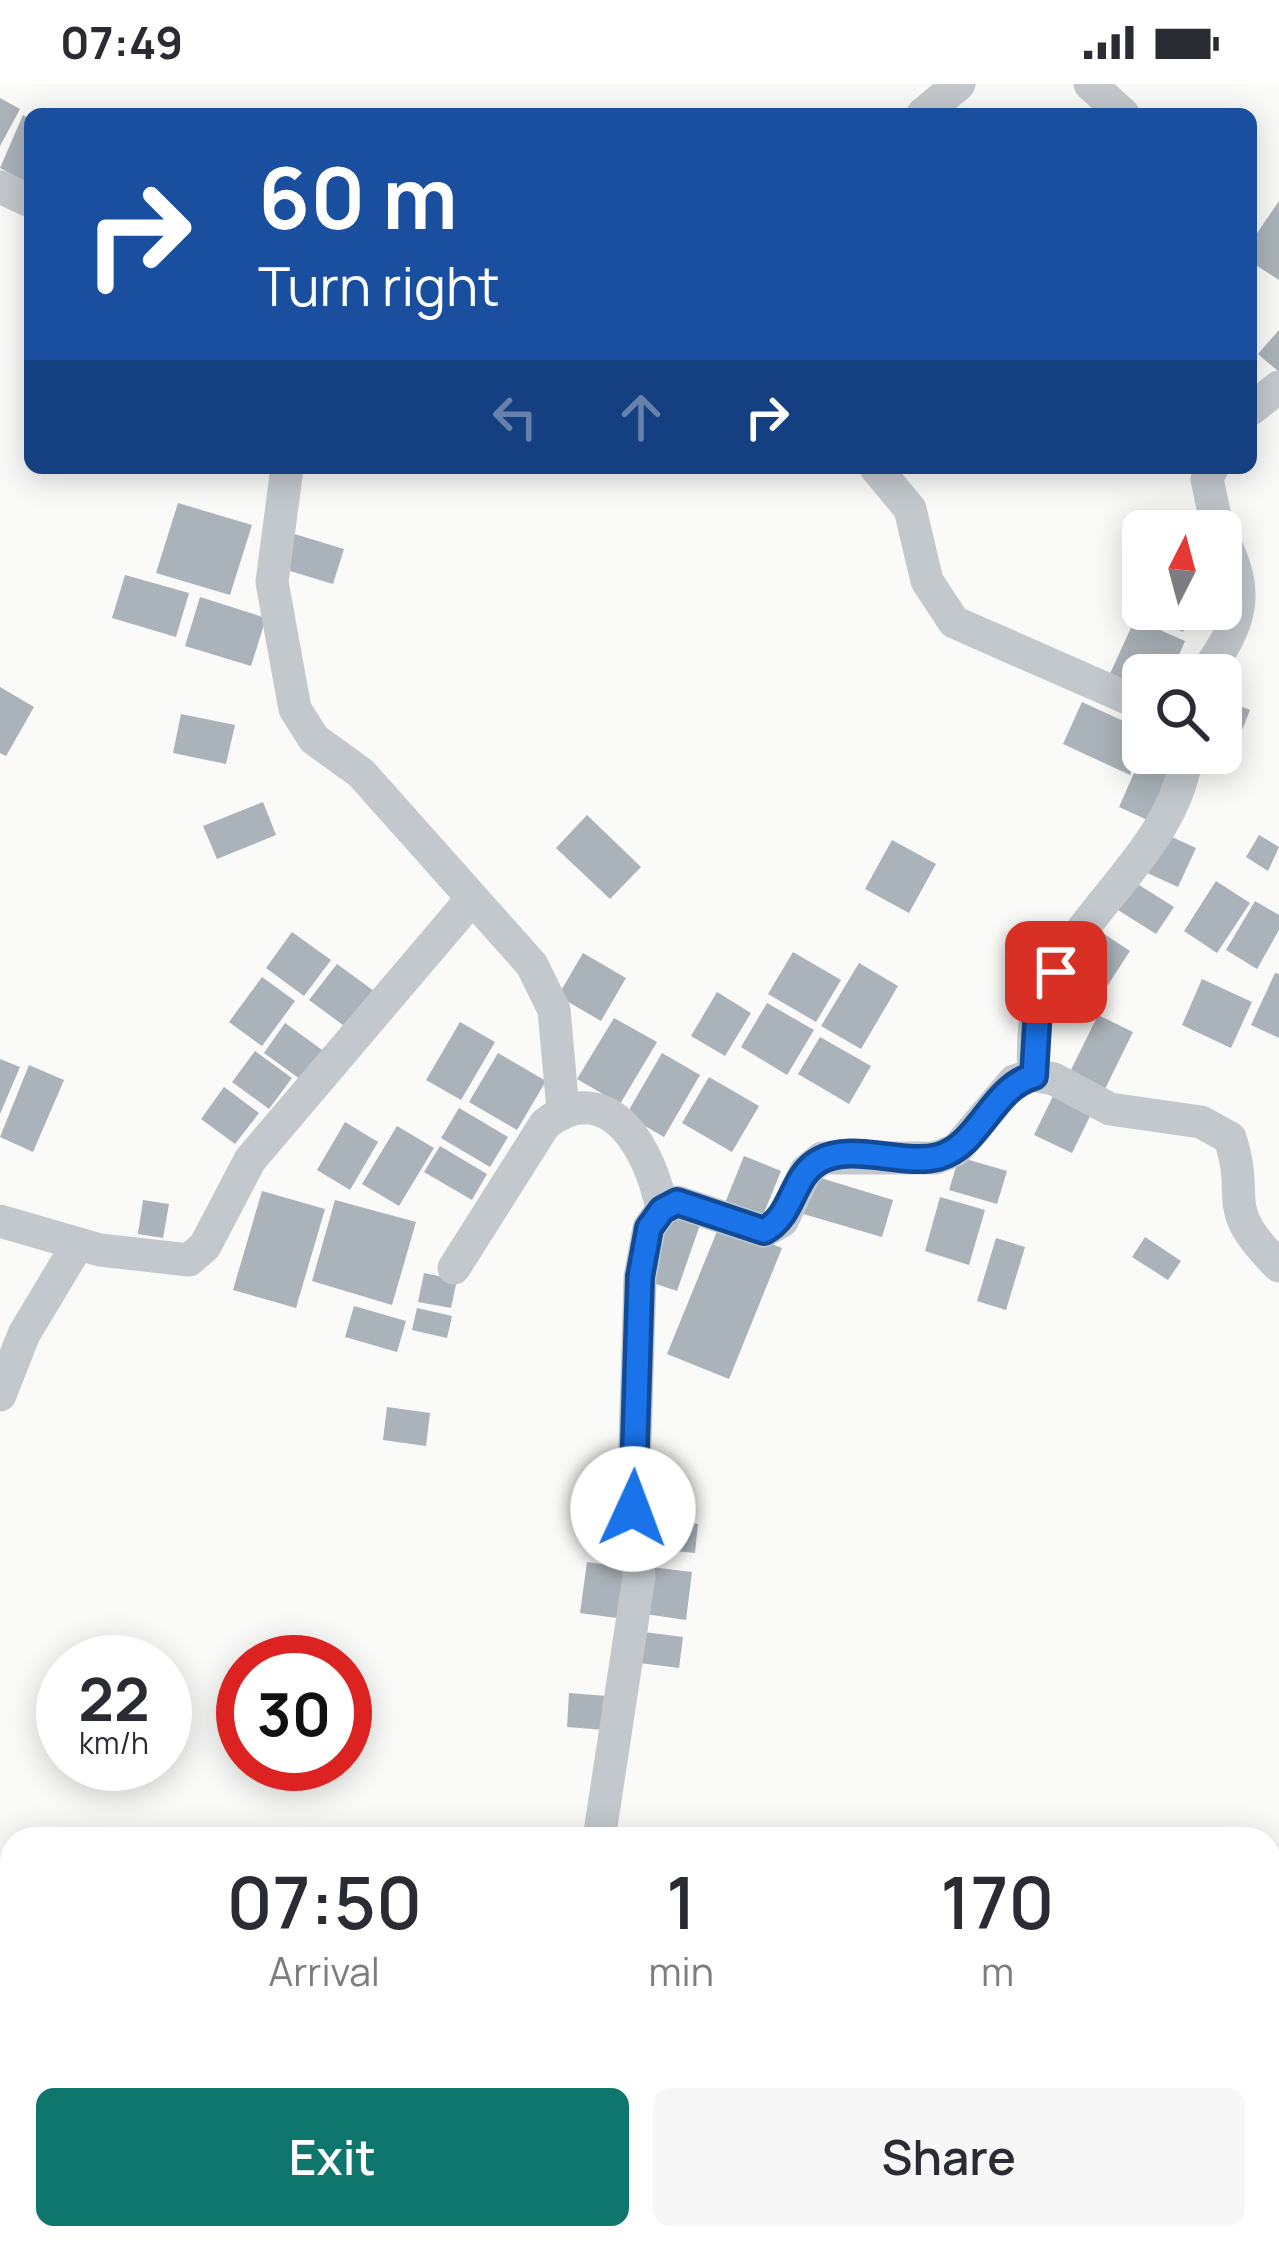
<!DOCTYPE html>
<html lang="en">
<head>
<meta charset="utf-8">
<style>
  :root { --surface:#fff; --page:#f7f7f7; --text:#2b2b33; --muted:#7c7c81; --accent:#0f766e }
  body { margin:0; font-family:Manrope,sans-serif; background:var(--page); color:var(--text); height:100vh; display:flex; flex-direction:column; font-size:45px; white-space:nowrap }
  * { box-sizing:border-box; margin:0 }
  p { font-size:39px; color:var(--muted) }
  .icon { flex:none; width:66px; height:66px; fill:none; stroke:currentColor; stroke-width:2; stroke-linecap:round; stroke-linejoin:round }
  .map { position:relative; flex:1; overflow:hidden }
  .panel { position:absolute; left:0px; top:1743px; width:1281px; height:423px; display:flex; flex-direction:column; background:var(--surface); border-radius:36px 36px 0 0; box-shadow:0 6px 30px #0003 }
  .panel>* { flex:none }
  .hud { position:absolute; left:24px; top:24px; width:1233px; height:366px; border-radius:18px; box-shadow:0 6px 30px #0003; background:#1a4fa0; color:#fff; overflow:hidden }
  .needle { width:78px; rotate:6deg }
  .buttons { position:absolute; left:1122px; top:426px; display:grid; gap:24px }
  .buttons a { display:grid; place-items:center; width:120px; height:120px; border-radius:18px; background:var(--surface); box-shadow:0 6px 30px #0003; font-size:60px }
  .speed { position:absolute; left:36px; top:1551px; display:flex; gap:24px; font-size:60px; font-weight:700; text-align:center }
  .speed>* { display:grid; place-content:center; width:156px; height:156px; border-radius:50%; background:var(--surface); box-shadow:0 6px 30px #0003; line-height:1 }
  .speed small { font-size:30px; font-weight:400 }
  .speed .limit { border:18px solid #d22; background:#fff; color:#111 }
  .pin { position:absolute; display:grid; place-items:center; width:102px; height:102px; color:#fff; margin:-51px; border-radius:24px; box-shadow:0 6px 18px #0006 }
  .me { position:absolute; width:132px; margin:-66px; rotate:2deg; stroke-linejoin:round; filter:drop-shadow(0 0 9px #0008) }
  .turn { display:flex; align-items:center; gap:42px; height:252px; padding:0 36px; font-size:54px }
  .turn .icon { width:156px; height:156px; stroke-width:2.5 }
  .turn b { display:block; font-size:84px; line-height:102px }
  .lanes { display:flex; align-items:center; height:114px; padding:0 36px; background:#0003; justify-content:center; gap:60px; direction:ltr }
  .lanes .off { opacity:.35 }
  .eta { display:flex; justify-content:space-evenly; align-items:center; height:204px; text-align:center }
  .eta b { font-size:72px; font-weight:600; line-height:84px }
  .cta { display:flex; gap:24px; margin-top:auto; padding:24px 36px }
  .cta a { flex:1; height:138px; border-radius:18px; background:var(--accent); color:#fff; font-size:48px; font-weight:600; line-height:138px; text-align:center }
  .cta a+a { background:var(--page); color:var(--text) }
  .status { display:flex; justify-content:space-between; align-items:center; height:84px; padding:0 60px; background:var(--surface); direction:ltr }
  .status svg { height:33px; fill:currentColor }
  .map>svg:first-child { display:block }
</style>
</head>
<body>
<div class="status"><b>07:49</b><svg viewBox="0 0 49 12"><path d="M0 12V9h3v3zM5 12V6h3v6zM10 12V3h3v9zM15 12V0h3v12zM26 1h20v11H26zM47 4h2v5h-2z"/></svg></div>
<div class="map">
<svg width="1279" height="2165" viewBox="0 0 1279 2165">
  <rect width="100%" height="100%" fill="#fafaf8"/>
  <path fill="#aab3b9" d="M0,14L20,25L0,62Z
    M23,31L30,35V100L0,84Z
    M1279,117V196L1251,178V158Z
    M1279,246V288L1258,270Z
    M178,419L252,441L230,511L156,489Z
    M291,449L344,465L333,500L280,484Z
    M125,491L189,509L176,553L112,534Z
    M1143,502V525H1193L1183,548L1132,525Z
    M200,513L266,534L251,582L185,562Z
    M1135,535L1185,557L1170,591H1143V609L1108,594Z
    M0,603L34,623L6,672L0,669Z
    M1221,614L1250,626L1236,661L1221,654Z
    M1082,618L1143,646V663L1130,691L1063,660Z
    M181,630L235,641L226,680L173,669Z
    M1141,673L1177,689L1154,739L1119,723Z
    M263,718L276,751L217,775L203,742Z
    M587,731L641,783L610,815L556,764Z
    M1161,748L1196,764L1178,803L1143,787Z
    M1259,751L1279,763L1268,787L1246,773Z
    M892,756L936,780L909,829L865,805Z
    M1128,794L1174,823L1156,850L1110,821Z
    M1216,797L1250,819L1217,869L1184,847Z
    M1255,817L1279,831V846L1257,885L1226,866Z
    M1092,842L1130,867L1106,904L1068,880Z
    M292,848L331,876L304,912L266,884Z
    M793,868L841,896L816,938L768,910Z
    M583,869L626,894L601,937L558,912Z
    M859,879L898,902L861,965L821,942Z
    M337,880L374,907L347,944L309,916Z
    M1275,889L1279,890V954L1251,941Z
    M262,893L295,917L262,962L229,938Z
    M1202,895L1252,918L1231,964L1182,941Z
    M717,908L751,929L725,972L691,952Z
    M767,919L814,946L787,991L741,963Z
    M1098,931L1133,948L1104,1007L1069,990Z
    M614,934L657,958L620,1020L577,995Z
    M460,938L495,958L461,1016L426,996Z
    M285,939L325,968L304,998L264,969Z
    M820,953L871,982L849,1020L798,990Z
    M255,967L292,994L269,1025L232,998Z
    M498,969L546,997L517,1046L469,1018Z
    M662,969L700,991L664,1053L626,1031Z
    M0,975L20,983L0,1030Z
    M29,981L64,996L33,1068L0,1053Z
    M709,993L759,1022L732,1068L682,1039Z
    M224,1003L259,1029L235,1060L201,1035Z
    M1056,1006L1094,1024L1072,1069L1034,1051Z
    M459,1024L508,1053L490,1083L441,1054Z
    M345,1038L378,1058L350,1106L317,1086Z
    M397,1042L434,1064L399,1122L362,1100Z
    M440,1062L487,1090L472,1116L424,1088Z
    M744,1072L781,1087L760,1139L723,1124Z
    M959,1073L1007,1087L997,1120L949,1106Z
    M811,1091L893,1116L882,1153L800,1129Z
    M262,1107L325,1125L296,1224L233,1206Z
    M940,1113L985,1126L969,1181L925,1167Z
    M143,1116L169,1120L163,1154L138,1150Z
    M335,1116L416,1138L392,1221L312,1197Z
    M671,1124L702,1135L677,1207L644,1196Z
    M720,1140L782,1164L729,1295L667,1270Z
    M1145,1153L1181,1177L1168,1196L1132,1173Z
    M996,1154L1025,1163L1006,1226L977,1217Z
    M424,1189L457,1196L451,1224L418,1218Z
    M354,1222L406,1237L397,1268L345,1253Z
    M417,1224L452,1232L447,1254L412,1246Z
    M387,1323L430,1329L426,1362L383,1356Z
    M658,1434L698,1440L695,1469L654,1465Z
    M587,1478L630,1484L624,1535L580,1529Z
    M651,1483L692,1488L686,1536L645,1530Z
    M636,1547L683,1553L679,1584L632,1578Z
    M569,1609L607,1612L605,1646L567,1643Z"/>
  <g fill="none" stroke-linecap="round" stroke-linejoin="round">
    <path stroke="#c3c8cc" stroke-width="33" d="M1090,0L1123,30
      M923,30L959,0
      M0,103L30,117
      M1251,325L1279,303
      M287,384L272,498L295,625L314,655L361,689L532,881L554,926L563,1026
      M876,384L910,425L927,497L954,538L1143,621
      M1212,384L1207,395L1218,447
      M1204,591C1241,540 1252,510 1221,452
      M1033,991C1034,970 1032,947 1038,926C1067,831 1175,770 1187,669
      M0,1137L100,1166L189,1176L205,1162L250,1076L470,817
      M454,1184L545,1040C611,989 652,1070 662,1126
      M0,1311L24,1250L78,1160
      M599,1755L639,1493L633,1425L640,1193L649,1144L662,1126L677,1118L764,1147L782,1137L806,1087L822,1074H935L956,1066L1014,997L1033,991L1054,995L1110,1025L1201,1038L1230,1054C1251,1118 1217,1121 1279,1182
      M973,2154L983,2165"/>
  </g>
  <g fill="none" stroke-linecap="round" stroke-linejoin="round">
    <g stroke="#114b97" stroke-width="30">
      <path id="route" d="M633,1425L640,1193L649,1144L662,1126L677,1118L764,1147C794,1131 791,1093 819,1077C852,1058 903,1082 938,1073C980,1062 991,1004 1034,992L1038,924L1056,888"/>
    </g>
    <use href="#route" stroke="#1a73e8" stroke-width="21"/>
  </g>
</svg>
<div class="buttons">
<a><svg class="needle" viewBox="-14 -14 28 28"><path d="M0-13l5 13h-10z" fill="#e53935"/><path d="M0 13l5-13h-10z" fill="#7c7c81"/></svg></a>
<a><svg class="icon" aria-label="search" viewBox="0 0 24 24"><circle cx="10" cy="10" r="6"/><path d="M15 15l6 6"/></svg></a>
</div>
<div class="speed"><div>22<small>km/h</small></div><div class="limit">30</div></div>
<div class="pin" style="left:1056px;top:888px;background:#d93025"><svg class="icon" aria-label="arrive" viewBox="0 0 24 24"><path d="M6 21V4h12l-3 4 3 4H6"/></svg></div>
<svg class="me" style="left:633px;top:1425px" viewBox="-20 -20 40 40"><circle r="19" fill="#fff"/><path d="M0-13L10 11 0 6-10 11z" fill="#1a73e8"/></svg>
<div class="hud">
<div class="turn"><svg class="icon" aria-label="right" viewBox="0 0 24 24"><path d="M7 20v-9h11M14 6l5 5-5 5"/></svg><div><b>60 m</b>Turn right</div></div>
<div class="lanes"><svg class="icon off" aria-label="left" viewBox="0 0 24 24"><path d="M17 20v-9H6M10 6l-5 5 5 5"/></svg><svg class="icon off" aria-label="ahead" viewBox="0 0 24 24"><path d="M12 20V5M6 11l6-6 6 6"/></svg><svg class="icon" aria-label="right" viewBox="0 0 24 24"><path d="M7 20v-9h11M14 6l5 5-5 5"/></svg></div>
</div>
<section class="panel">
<div class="eta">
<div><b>07:50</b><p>Arrival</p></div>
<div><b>1</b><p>min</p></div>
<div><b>170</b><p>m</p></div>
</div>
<div class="cta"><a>Exit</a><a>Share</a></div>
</section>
</div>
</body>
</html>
